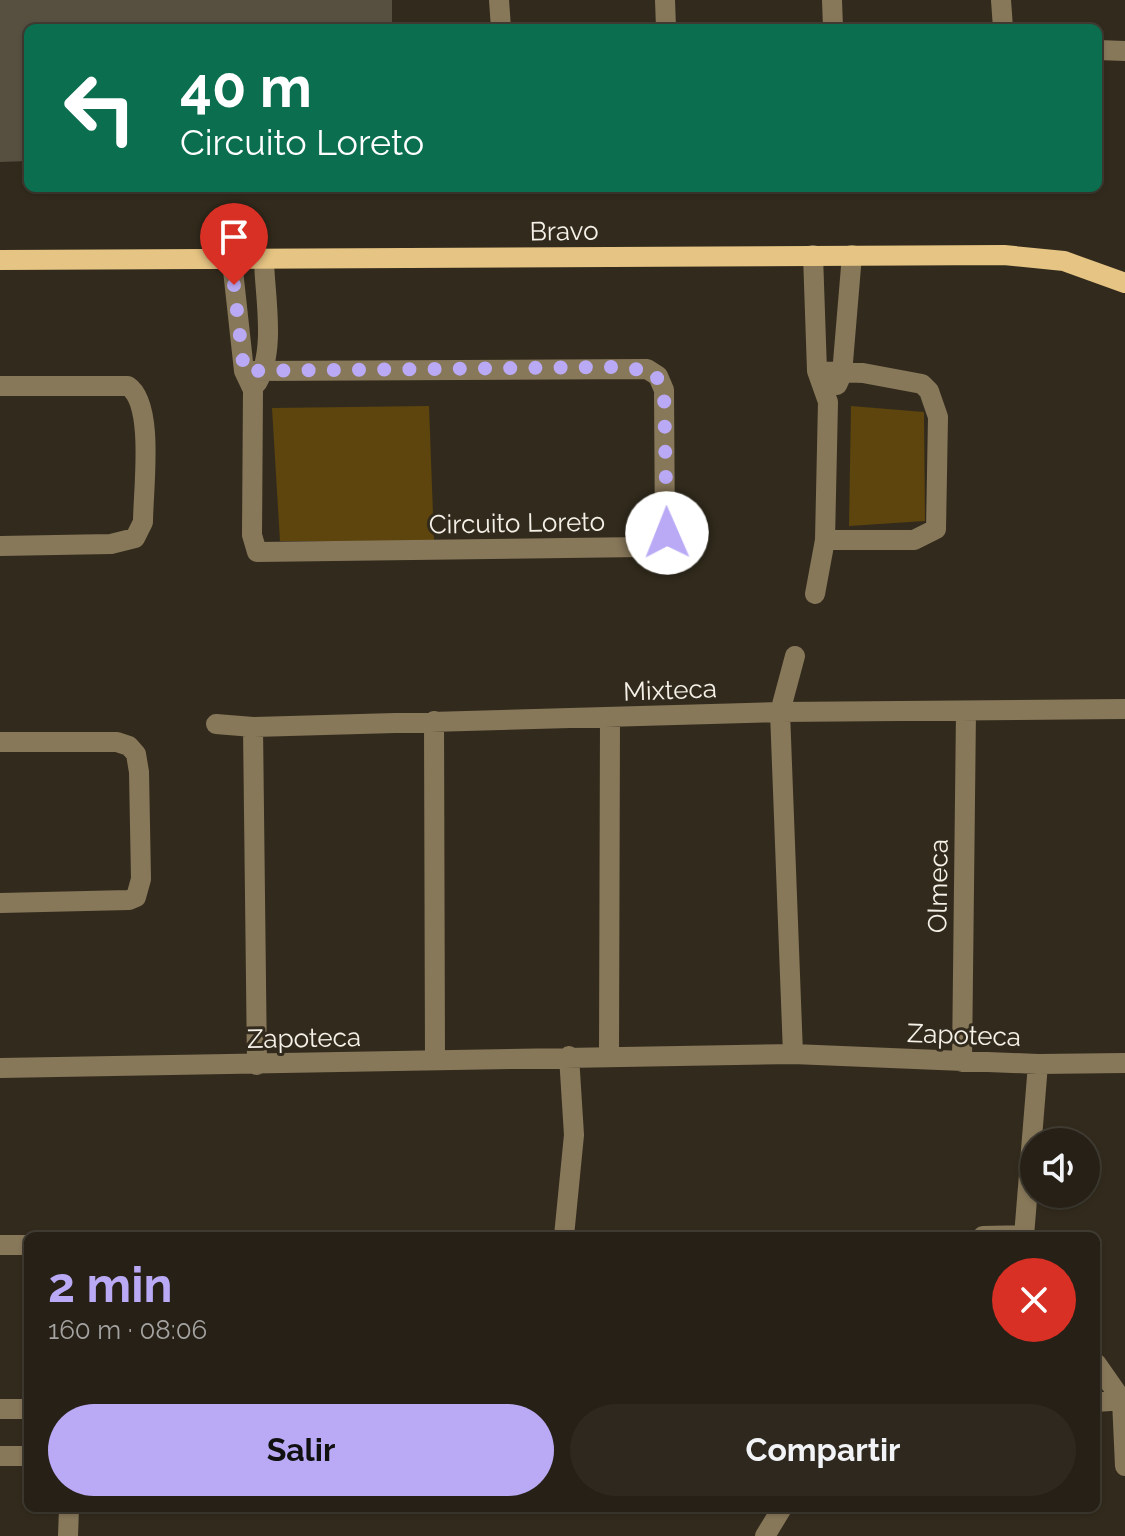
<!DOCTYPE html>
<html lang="es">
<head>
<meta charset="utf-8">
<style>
  :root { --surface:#262016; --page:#2e281f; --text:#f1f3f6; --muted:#a4a3a1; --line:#423e35; --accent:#baaaf6 }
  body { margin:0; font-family:Raleway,sans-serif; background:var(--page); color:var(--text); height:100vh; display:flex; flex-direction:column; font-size:30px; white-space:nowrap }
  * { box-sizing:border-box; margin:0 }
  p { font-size:26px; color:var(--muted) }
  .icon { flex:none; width:44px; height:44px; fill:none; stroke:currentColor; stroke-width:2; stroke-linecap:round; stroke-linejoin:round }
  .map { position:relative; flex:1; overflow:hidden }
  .details { position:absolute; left:24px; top:1232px; width:1076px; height:280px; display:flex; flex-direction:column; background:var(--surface); border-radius:12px; box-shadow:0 2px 6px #0004,0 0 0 2px var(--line) }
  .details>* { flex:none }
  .top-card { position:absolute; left:24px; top:24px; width:1078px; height:168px; border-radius:12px; box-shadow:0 2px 6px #0004,0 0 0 2px var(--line); background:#0b6e4f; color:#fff; overflow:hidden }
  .controls { position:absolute; left:1020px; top:1128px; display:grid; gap:16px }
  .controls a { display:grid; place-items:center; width:80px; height:80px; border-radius:50%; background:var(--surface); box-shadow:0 2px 6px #0004,0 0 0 2px var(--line); font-size:40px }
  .pin { position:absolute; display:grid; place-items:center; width:68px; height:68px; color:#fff; margin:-82px -34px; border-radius:50% 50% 50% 0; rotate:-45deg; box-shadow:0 0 8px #0007 }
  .pin .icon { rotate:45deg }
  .me { position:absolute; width:88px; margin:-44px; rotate:359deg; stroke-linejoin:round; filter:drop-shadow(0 0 6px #0008) }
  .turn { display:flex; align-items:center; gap:28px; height:168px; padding:0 24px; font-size:36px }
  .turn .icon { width:104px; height:104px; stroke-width:2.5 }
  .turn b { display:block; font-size:56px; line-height:68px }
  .round { display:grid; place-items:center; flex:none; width:84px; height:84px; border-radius:42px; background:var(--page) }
  .overview { display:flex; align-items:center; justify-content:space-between; height:136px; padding:0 24px }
  h1 { font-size:48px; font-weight:700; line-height:60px; color:var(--accent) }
  .action { display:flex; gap:16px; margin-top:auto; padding:16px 24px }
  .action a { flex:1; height:92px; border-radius:48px; background:var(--accent); color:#111; font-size:32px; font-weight:700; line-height:92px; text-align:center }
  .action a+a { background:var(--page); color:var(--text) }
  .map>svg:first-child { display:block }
</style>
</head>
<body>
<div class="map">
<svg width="1125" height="1536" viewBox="0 0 1125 1536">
  <rect width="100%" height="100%" fill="#322b1d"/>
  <path fill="#5d450d" d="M429,406L434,541H280L272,408Z
    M851,406L924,412L925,521L849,526Z"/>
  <path fill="#574f40" d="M0,0H392V28H28V161L0,162Z"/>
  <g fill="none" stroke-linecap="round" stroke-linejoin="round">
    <path stroke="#88785a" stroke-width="20" d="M499,0L501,28
      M665,0L666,28
      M832,0L833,28
      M1001,0L1003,28
      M1098,50L1125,51
      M813,255L817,371L828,402L825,540L815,594
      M232,261L244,371L253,390L252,535L257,552L643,547L665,540L664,390L658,376L647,369L244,371
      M817,371L863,373L922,384L929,391L938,417L936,529L914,540H825
      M257,383C276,350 265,298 264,261
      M837,385L842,374L852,255
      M0,386H128C155,404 143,490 143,522L135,538L111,544L0,546
      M434,721L435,1061
      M216,724L253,727L780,712L1125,709
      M253,727L257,1065
      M0,742H117L129,746L136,754L139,772L141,879L136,897L129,900L0,903
      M793,1054L780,712L795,656
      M609,1056L610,719
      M962,1062L966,711
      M0,1068L793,1054L1038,1064L1125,1063
      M564,1236L574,1135L569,1056
      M983,1236L1024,1235
      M1024,1236L1038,1064
      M0,1245H28
      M1096,1363L1122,1400L1125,1466
      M1096,1402L1125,1400
      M0,1409H28
      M0,1456H28
      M68,1536L69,1508
      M765,1536L782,1508"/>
    <path stroke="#e6c483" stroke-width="20" d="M0,260L1004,255L1064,261L1125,283"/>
  </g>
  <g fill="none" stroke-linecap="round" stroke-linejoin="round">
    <path stroke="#baaaf6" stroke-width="14" stroke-dasharray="0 25.2" d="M234,285L244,371L613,367L653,371L664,390L667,533"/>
  </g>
  <g text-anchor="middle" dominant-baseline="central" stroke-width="6" stroke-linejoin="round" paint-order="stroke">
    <g font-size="26" fill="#f5f1e8" stroke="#322b1d">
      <text transform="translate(564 231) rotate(-1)">Bravo</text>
      <text transform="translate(517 523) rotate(-1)">Circuito Loreto</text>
      <text transform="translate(670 690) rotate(-2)">Mixteca</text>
      <text transform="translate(938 886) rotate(-89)">Olmeca</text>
      <text transform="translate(964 1035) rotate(2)">Zapoteca</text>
      <text transform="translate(304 1038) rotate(-1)">Zapoteca</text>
    </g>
  </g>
</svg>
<div class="controls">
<a><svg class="icon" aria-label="sound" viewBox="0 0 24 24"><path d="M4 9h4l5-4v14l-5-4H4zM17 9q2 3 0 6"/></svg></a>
</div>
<div class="pin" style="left:234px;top:285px;background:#d93025"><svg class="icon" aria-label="arrive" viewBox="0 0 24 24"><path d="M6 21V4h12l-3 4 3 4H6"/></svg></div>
<svg class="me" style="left:667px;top:533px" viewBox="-20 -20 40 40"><circle r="19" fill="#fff"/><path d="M0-13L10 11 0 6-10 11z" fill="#baaaf6"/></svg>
<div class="top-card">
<div class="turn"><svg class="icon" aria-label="left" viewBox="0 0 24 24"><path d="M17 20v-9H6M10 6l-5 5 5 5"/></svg><div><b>40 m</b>Circuito Loreto</div></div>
</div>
<section class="details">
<div class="overview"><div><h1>2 min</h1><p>160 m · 08:06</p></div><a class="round" style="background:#d93025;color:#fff"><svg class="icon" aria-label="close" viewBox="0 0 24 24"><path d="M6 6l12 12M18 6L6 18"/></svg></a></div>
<div class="action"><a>Salir</a><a>Compartir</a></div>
</section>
</div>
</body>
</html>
